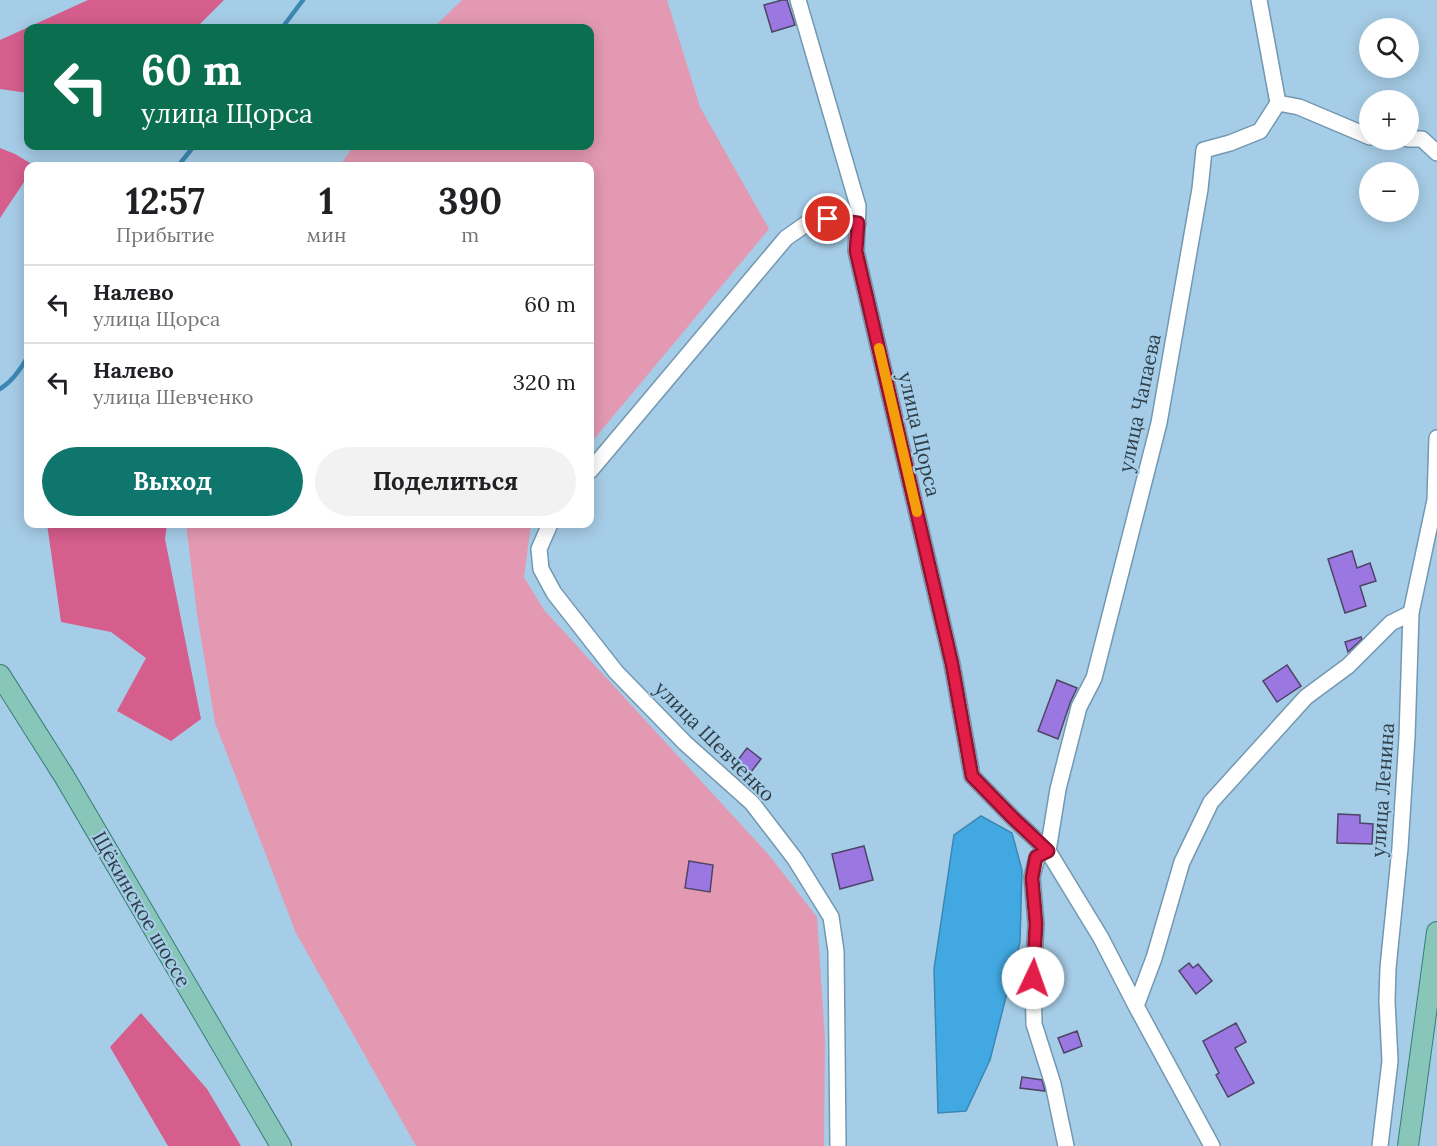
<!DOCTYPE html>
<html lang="ru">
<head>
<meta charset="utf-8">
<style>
  :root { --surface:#fff; --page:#f2f2f2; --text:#202124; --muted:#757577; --line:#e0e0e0; --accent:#0f766e }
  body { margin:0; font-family:Lora,serif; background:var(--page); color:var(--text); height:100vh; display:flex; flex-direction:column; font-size:22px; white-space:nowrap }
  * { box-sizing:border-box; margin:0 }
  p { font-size:20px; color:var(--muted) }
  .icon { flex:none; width:33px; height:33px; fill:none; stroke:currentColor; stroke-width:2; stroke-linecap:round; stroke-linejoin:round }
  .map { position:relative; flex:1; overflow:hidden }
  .drawer { position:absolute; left:24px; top:162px; width:570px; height:366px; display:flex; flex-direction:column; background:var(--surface); border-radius:12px; box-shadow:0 3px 15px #0003 }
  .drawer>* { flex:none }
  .hud { position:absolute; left:24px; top:24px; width:570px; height:126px; border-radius:12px; box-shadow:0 3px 15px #0003; background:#0b6e4f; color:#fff; overflow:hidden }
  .buttons { position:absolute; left:1359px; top:18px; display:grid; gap:12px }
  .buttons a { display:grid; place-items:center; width:60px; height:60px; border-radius:50%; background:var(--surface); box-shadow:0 3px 15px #0003; font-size:30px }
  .pin { position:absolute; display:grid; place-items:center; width:51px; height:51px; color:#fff; margin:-26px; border:3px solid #fff; border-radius:50%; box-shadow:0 2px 6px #0007 }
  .me { position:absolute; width:66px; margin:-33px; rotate:3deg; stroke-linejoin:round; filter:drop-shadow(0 0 4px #0008) }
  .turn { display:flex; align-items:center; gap:21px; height:126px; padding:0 18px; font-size:27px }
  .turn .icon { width:78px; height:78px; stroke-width:2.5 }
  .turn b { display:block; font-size:42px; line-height:51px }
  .eta { display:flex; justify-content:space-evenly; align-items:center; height:102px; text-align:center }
  .eta b { font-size:36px; font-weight:800; line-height:42px }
  .button { display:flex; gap:12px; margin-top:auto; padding:12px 18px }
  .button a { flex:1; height:69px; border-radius:36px; background:var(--accent); color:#fff; font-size:24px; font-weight:800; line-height:69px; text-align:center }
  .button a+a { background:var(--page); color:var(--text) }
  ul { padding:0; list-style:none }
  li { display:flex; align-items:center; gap:18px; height:78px; padding:0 18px; border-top:2px solid var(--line) }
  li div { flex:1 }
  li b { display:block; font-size:22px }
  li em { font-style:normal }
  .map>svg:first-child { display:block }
</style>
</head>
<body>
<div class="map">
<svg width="1437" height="1146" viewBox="0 0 1437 1146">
  <rect width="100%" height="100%" fill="#a6cde7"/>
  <path fill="#e499b3" d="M462,0H667L700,107L769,229L590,444V166H340L353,146H590V28H433Z
    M186,524H531L524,577L544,610L769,855L817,917L825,1040L824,1146H416L296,933L215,723L197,614Z"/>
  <path fill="#d55e8d" d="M88,0H224L196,28H28V93L0,89V40Z
    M0,148L15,154L35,166H28V176L0,218Z
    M47,524H167L165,539L201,719L171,741L117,711L146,658L111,632L61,622Z
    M141,1013L207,1089L241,1146H168L110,1047Z"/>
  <path fill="#42a8e2" stroke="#3c88b4" stroke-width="1.5" d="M981,816L1012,833L1022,870L1020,942L990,1060L966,1111L938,1113L934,969L954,835Z"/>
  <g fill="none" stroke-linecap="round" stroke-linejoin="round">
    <path stroke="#3c88b4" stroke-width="4.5" d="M282,28L303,0
      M178,166L194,146
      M0,389C13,381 21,369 28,356"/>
  </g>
  <path fill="#9b77e2" stroke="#4e4465" stroke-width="1.5" d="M782,0H787L795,25L772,32L764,5Z
    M1352,551L1357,568L1370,563L1376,581L1360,586L1366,606L1345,613L1328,559Z
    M1361,637L1362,639L1348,652L1345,642Z
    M1287,665L1301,686L1277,702L1263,681Z
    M1057,680L1077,688L1070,703L1058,739L1038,731Z
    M747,748L761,759L751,772L737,761Z
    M1338,814L1360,815V823L1373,824L1372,844L1337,843Z
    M864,846L873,880L840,889L832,854Z
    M689,861L713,865L710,892L685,888Z
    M1189,963L1193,968L1198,964L1212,981L1196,994L1179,971Z
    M1236,1023L1246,1042L1235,1048L1254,1083L1228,1097L1216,1075L1219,1073L1203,1041Z
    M1077,1031L1082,1046L1064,1053L1058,1038Z
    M1022,1077L1042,1080L1045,1091L1020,1088Z"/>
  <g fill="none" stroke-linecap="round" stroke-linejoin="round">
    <g stroke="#7398b1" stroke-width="18">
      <path id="minor" d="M798,0L858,206L856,251L952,664L972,776L1012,817L1048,851L1101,938L1136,1006L1212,1146
        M1278,103L1299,107L1370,137
        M1408,139H1422L1437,153
        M590,471L786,238L806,224L828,219L858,223
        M550,524L539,549L541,569L554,593L616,672L685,743L752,803L795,859L831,917L836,951L838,1146
        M1048,851L1058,789L1079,707L1094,678L1159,423L1200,189L1204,150L1230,143L1260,131L1278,103L1259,0
        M1048,851L1037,857L1032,877L1036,924L1033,978L1034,1024L1053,1084L1066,1146
        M1136,1006L1154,958L1182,862L1211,802L1306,697L1348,666L1391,623L1411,613
        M1380,1146L1390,1061L1387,1001L1388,968L1400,848L1407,737L1411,613L1435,500L1437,438"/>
    </g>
    <g stroke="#367e75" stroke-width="22">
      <path id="major" d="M0,675L64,776L281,1146
        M1408,1146L1437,932"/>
    </g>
    <use href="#minor" stroke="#fff" stroke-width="15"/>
    <use href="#major" stroke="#88c6ba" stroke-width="20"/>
  </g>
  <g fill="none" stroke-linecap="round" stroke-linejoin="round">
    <g stroke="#92132f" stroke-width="15">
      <path id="route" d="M828,219L858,223L856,251L952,664L972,776L1012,817L1048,851L1036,857L1032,878L1036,924L1033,978"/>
    </g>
    <use href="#route" stroke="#e11d48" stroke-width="10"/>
    <path stroke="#f59e0b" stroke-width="10" d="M879,348L917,512"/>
  </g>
  <g text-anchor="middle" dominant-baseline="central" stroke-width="4.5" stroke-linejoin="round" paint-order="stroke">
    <g font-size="20" fill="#2f3f49" stroke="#a6cde7">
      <text transform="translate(1139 403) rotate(-78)">улица Чапаева</text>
      <text transform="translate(920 434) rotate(77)">улица Щорса</text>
      <text transform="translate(715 741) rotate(45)">улица Шевченко</text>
      <text transform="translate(1382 790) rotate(-86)">улица Ленина</text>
      <text transform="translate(142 909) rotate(60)">Щёкинское шоссе</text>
    </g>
  </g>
</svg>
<div class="buttons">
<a><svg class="icon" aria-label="search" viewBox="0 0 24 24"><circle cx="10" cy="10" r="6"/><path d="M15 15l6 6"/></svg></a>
<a>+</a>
<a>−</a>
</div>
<div class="pin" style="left:828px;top:219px;background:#d93025"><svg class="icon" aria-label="arrive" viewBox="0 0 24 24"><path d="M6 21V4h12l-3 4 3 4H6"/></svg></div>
<svg class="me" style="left:1033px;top:978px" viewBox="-20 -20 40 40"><circle r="19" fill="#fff"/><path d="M0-13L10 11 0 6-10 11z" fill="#e11d48"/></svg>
<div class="hud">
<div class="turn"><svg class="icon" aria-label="left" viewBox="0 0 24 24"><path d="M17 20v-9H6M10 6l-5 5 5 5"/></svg><div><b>60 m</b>улица Щорса</div></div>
</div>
<section class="drawer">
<div class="eta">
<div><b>12:57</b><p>Прибытие</p></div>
<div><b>1</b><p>мин</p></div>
<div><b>390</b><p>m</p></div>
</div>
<ul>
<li><svg class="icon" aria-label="left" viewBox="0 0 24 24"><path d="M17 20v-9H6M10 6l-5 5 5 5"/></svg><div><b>Налево</b><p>улица Щорса</p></div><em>60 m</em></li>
<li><svg class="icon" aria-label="left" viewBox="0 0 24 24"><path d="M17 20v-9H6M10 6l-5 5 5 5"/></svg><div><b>Налево</b><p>улица Шевченко</p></div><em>320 m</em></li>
</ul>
<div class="button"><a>Выход</a><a>Поделиться</a></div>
</section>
</div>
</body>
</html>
